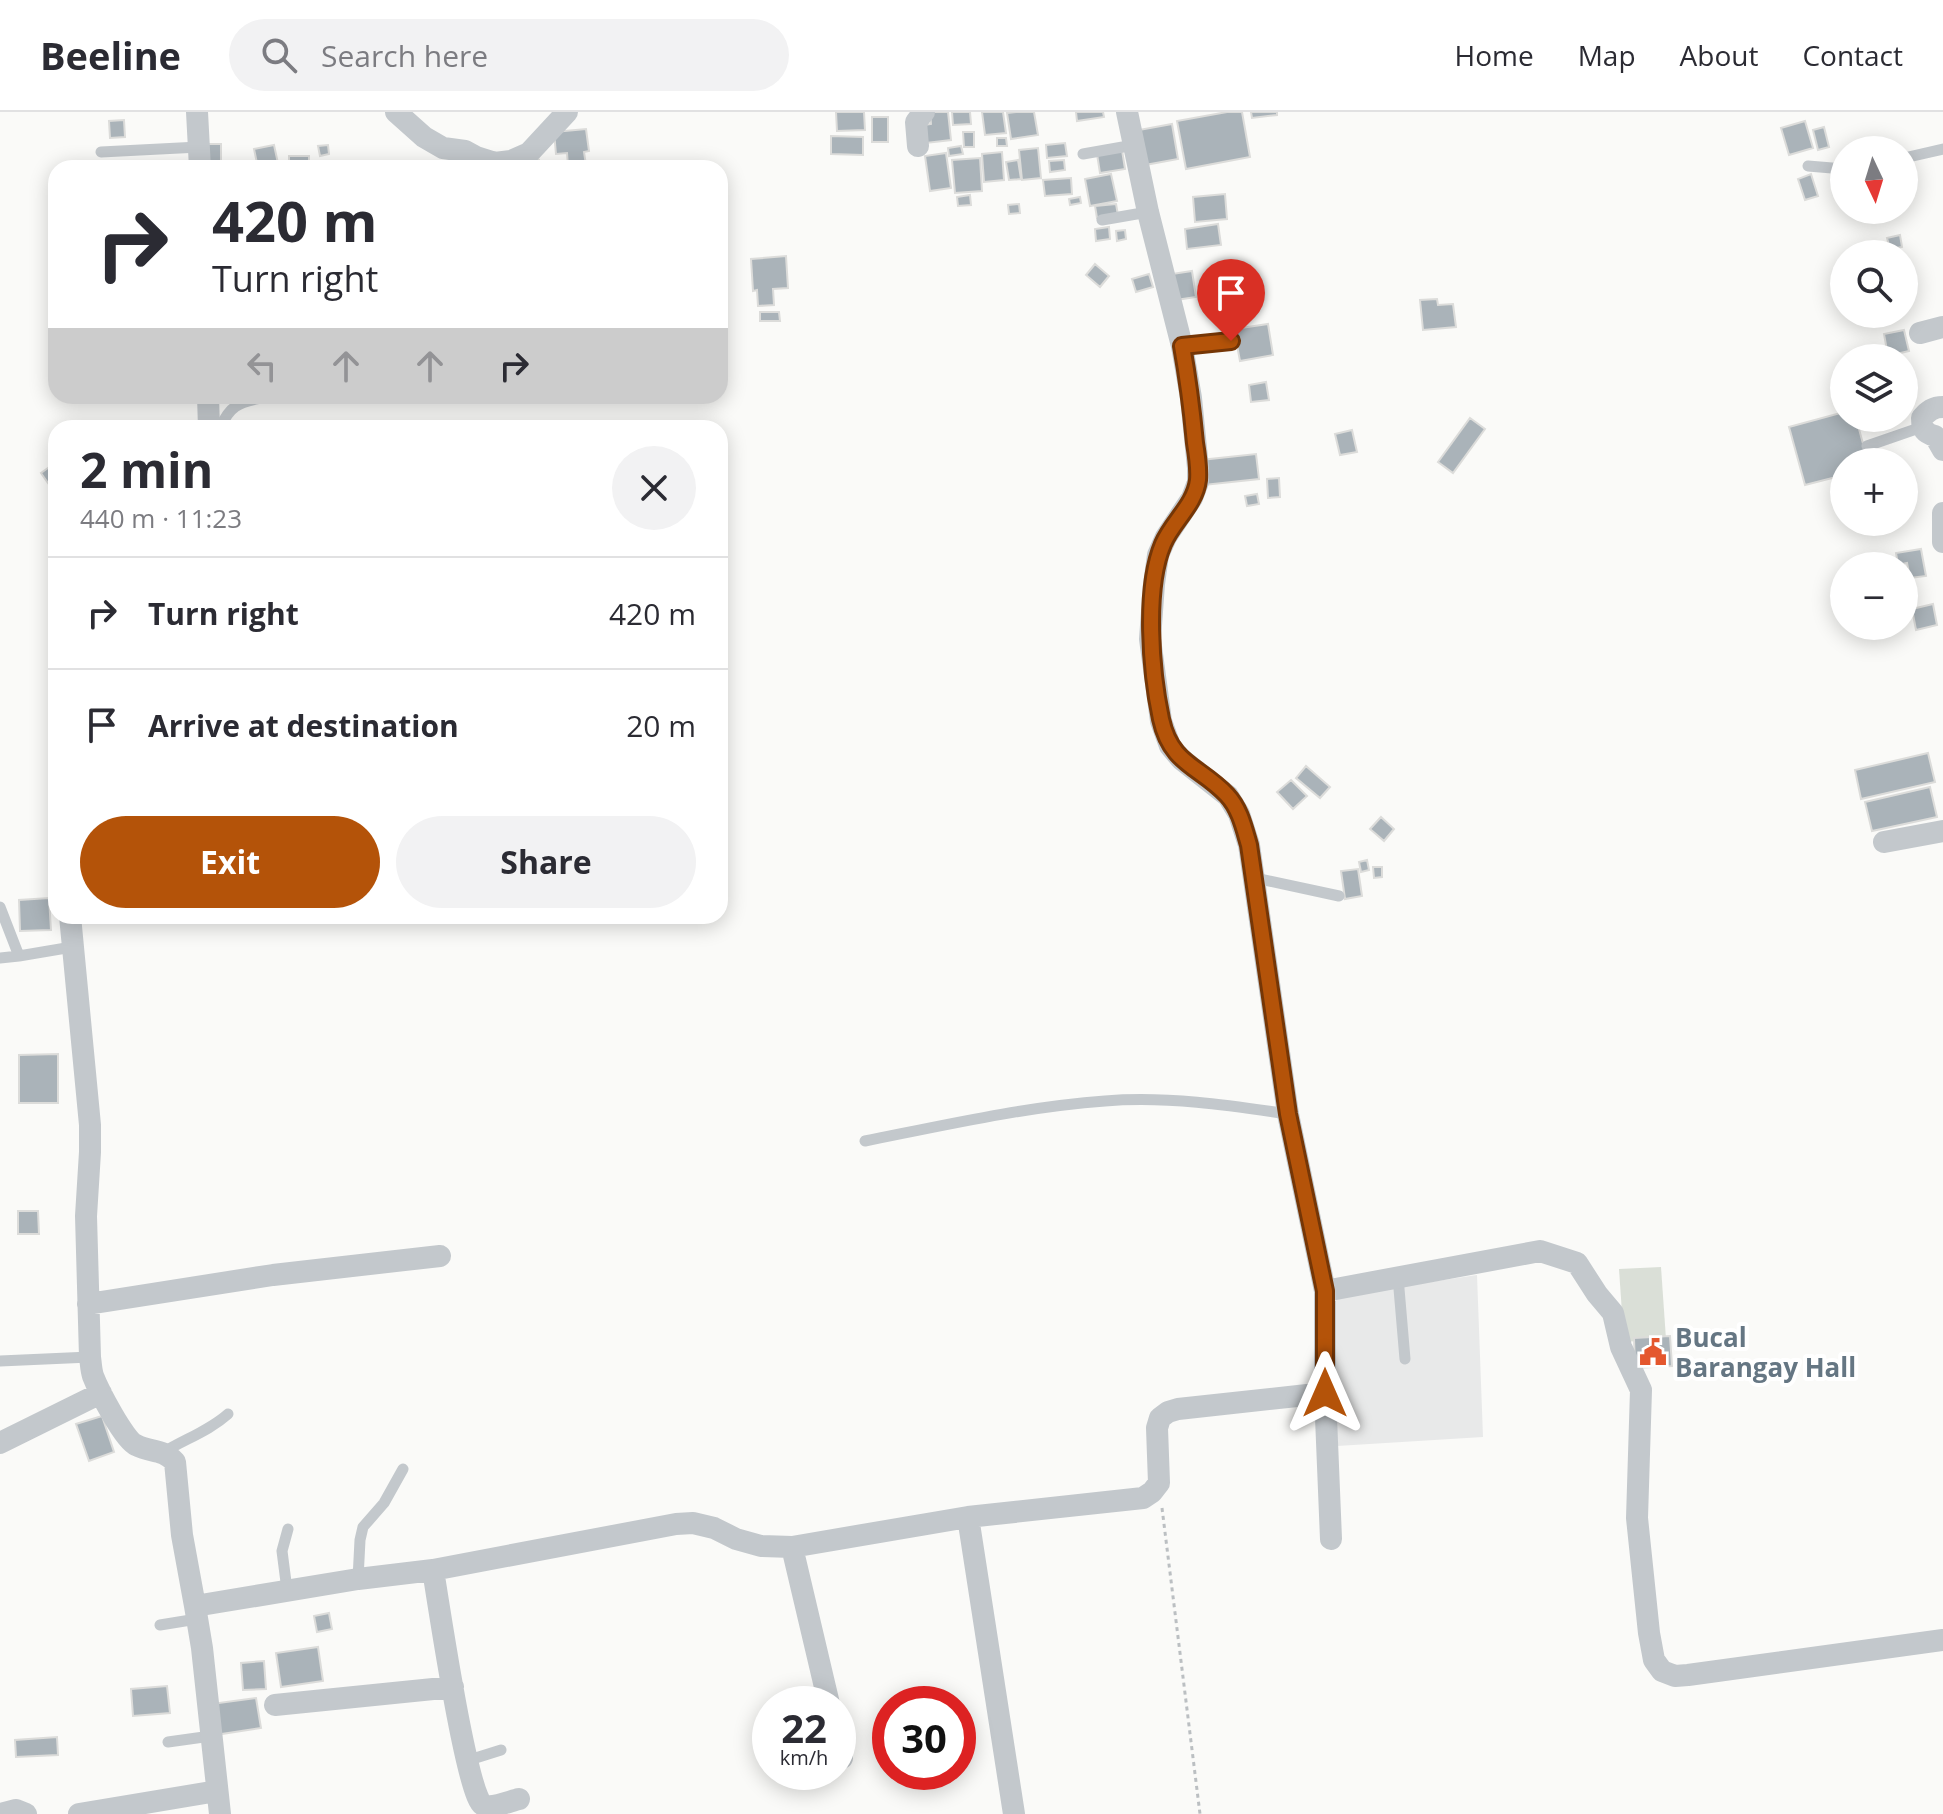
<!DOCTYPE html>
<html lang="en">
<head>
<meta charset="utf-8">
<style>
  :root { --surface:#fff; --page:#f2f2f3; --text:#2b2b33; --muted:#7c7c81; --line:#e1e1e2; --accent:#b45309 }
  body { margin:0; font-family:"Open Sans",sans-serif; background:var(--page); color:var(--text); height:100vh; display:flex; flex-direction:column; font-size:30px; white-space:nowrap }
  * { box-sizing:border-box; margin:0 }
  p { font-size:26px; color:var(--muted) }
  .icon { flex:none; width:44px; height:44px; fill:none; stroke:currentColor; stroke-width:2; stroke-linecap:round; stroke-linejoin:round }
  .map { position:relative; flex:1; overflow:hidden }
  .sheet { position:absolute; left:48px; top:308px; width:680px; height:504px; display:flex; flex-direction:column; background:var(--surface); border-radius:24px; box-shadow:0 4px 20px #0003 }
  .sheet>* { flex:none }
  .guide { position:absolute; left:48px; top:48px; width:680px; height:244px; border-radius:24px; box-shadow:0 4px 20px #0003; background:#fff; color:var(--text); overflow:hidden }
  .needle { width:52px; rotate:176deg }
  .fabs { position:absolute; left:1830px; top:24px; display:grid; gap:16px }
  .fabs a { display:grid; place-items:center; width:88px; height:88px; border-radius:50%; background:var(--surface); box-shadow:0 4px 20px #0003; font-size:40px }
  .speed { position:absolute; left:752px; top:1574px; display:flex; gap:16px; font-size:40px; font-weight:700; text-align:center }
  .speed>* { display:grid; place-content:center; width:104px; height:104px; border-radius:50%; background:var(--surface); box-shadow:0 4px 20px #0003; line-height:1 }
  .speed small { font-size:20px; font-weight:400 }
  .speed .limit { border:12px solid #d22; background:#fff; color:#111 }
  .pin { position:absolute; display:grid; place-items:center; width:68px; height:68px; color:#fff; margin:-82px -34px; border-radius:50% 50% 50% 0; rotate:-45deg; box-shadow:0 0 8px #0007 }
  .pin .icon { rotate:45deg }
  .me { position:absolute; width:88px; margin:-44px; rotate:0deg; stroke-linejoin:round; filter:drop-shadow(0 0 6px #0008) }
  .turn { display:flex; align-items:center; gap:28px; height:168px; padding:0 32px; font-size:36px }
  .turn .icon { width:104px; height:104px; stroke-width:2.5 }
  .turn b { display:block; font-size:56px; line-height:68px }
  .lanes { display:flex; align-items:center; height:76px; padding:0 32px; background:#0003; justify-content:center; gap:40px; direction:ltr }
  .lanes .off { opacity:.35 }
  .round { display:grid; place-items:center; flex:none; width:84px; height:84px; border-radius:42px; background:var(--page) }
  .summary { display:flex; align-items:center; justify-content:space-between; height:136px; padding:0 32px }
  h1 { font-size:48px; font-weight:700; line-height:60px }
  .button { display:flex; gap:16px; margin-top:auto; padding:16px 32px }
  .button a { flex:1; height:92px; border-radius:48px; background:var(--accent); color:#fff; font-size:32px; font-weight:700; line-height:92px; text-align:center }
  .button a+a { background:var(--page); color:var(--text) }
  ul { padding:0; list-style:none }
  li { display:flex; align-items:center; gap:24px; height:112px; padding:0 32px; border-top:2px solid var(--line) }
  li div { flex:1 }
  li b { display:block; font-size:30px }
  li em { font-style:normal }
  header { display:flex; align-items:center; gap:48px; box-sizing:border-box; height:112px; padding:0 40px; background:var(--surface); border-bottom:2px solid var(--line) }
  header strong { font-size:38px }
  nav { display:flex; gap:44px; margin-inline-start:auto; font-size:28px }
  .search { width:560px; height:72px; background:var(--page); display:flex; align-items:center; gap:20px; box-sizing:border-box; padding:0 28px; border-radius:44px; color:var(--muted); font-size:30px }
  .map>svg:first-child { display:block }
</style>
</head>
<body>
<header>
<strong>Beeline</strong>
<div class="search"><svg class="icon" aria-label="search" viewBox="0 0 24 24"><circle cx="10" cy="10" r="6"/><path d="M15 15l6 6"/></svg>Search here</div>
<nav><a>Home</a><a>Map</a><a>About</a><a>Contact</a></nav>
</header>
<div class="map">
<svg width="1943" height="1702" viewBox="0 0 1943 1702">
  <rect width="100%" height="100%" fill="#fafaf8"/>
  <path fill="#e8e9e9" d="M1477,1163L1483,1325L1337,1334L1316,1187Z"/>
  <path fill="#dadfd7" d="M1661,1155L1666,1227L1624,1230L1619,1157Z"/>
  <path fill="#aab3b9" stroke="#dcdcda" stroke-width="2" d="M836,0H864L865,18L837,19Z
    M930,0H948L951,28L926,31L924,13L931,12Z
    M952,0H970L971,12L953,13Z
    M982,0H1003L1006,21L985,23Z
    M1016,0H1034L1038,23L1011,27L1007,1Z
    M1076,0H1103L1104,5L1077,9Z
    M1227,0H1242L1250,45L1186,57L1177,9Z
    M1251,0H1277V3L1252,6Z
    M872,5H888V30H872Z
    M124,8L125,25L110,26L109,9Z
    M1805,9L1813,36L1789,43L1781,16Z
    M1172,12L1178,47L1145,53L1139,18Z
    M1824,15L1829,35L1818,38L1813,18Z
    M586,17L589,39L584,40L586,53L568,54L567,41L556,42L554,20Z
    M963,20H974V35H964Z
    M831,24L863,25V43L831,42Z
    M997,26H1006L1007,34H997Z
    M1065,31L1067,44L1047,46L1046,33Z
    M204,32H221V49H204Z
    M274,33L279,56H258L254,37Z
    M328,33L329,42L320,44L318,34Z
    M961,34L963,42L949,44L948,36Z
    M1038,36L1041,66L1022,68L1019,38Z
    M1122,38L1125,57L1100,61L1097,42Z
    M1002,40L1004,68L984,70L982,42Z
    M946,41L951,76L930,79L925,44Z
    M289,44H309V54H289Z
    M980,46L982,79L955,81L952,48Z
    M539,48L540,56H512L511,52Z
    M1018,48L1021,67L1009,68L1006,50Z
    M1064,48L1065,58L1050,60L1049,49Z
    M1111,62L1117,89L1090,94L1085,67Z
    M1811,62L1818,84L1805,88L1798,67Z
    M1071,66L1072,82L1045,84L1043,68Z
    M1225,82L1227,107L1195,110L1193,85Z
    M970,83L971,93L958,94L957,85Z
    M1080,85L1081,91L1070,93L1069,87Z
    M1019,92L1020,101L1009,102L1008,93Z
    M1116,92L1118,103L1097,106L1095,94Z
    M1218,112L1221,133L1187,137L1185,117Z
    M1109,115L1110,127L1096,129L1095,117Z
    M1125,118L1126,127L1117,129L1116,119Z
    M1900,123L1902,135L1890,137L1887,126Z
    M786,144L788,176L773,177L774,193L758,194L757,178L753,179L751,147Z
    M1095,152L1109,164L1100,175L1086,163Z
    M1192,159L1196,185L1176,188L1172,162Z
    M1149,162L1153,175L1136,180L1132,167Z
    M1437,187L1438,193L1453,192L1456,215L1423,218L1420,188Z
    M760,200H779L780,209H760Z
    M1268,212L1273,243L1240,249L1234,217Z
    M1904,218L1909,239L1888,244L1884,222Z
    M1266,270L1269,288L1251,290L1249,273Z
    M1844,300V306H1856L1868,350H1844V363L1805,373L1789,315Z
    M1470,306L1485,317L1453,361L1438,350Z
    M1352,318L1357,340L1340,343L1335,322Z
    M1256,342L1259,367L1204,373L1201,348Z
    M52,353L56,358V365L48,371L41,361Z
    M1279,366L1280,385L1268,386L1267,367Z
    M1257,382L1259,392L1247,394L1245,384Z
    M1921,437L1926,464L1910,466L1907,451L1898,453L1896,441Z
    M1933,492L1937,513L1916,518L1912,497Z
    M1928,641L1935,670L1861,687L1855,658Z
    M1306,654L1330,675L1320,686L1296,666Z
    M1291,668L1307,684L1293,697L1277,680Z
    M1930,675L1937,705L1872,719L1865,690Z
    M1381,705L1394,717L1384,729L1370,717Z
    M1367,748L1369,758L1361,760L1359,750Z
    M1373,755H1382V765L1374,766Z
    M1358,757L1362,784L1345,787L1341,759Z
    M49,786L51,818L20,819L19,788Z
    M58,942V991H19V943Z
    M18,1099H38L39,1122H18Z
    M1670,1224L1672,1254L1635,1256L1634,1226Z
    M102,1304L114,1340L89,1349L76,1312Z
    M329,1501L332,1517L317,1520L314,1504Z
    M318,1535L323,1569L281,1575L276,1541Z
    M264,1549L266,1577L243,1578L241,1551Z
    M167,1574L170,1601L133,1604L131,1577Z
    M256,1586L261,1616L215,1623L211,1592Z
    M57,1625L58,1643L16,1645L15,1628Z"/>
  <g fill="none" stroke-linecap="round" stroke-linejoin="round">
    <path stroke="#bbbfc2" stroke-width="3" stroke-dasharray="4 4" stroke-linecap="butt" d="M1162,1396L1200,1702"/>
    <path stroke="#c3c8cc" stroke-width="11" d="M101,40L199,35
      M1083,42L1134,33
      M1904,46L1943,37
      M1808,54L1844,57
      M1102,108L1148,100
      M1182,234L1231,229
      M220,316C232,289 242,291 269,284
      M1867,334L1922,315
      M1255,766L1339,784
      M0,795L19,844L72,835
      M0,846L19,844
      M865,1029C945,1013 1024,995 1105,989C1166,984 1228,993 1288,1002
      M1398,1165L1405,1247
      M0,1249L90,1245
      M164,1340C185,1327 209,1319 228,1302
      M358,1467L360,1428L363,1415L384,1391L403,1357
      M287,1478L282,1439L288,1417
      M160,1513L197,1507
      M168,1630L211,1624
      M466,1649L501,1638"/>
    <path stroke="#c3c8cc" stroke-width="22" d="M197,0L200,56
      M396,0L424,25L443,36L465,39L476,45L495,51L511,49L529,41L567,0
      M1127,0L1148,100L1182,234L1191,286L1198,356V370L1192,386L1166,425L1158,443L1154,472L1150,527L1161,609L1170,634L1181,647L1228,684L1239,702L1249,733L1288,1002L1325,1179V1281L1331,1427
      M918,34L916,10L924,0
      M1920,221L1943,215
      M208,284L209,316
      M1943,295C1933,295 1928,299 1922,306C1922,318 1925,321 1935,324L1943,338
      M1943,401V430
      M1884,730L1943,719
      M70,804L90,1013V1040L86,1104L90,1245C91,1252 91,1258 93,1264C98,1277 124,1328 136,1333C151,1341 162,1336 175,1350L182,1423L195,1494
      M1325,1179L1540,1139L1577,1151L1597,1182L1613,1201L1621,1235L1641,1278L1637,1406L1649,1521L1654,1548L1662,1559L1675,1564L1688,1563L1943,1528
      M88,1192L273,1163L440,1144
      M0,1331L101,1281
      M968,1405L1014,1702
      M792,1435L829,1592
      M433,1458C438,1488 467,1685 483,1693C492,1697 510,1689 519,1687
      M275,1593L453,1575
      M838,1627L842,1646
      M0,1702L16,1698L26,1702
      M79,1702L217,1679
      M220,1702L202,1536L195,1494L358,1467L433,1458L676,1412L693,1411L714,1416L736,1427L761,1434L792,1435L968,1405L1143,1386L1152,1380L1159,1371L1157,1316L1160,1306L1168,1300L1178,1297L1325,1281"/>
  </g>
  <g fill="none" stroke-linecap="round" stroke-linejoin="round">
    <g stroke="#753606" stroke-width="20">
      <path id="route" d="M1231,229L1182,234C1188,267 1192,299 1195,331C1197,343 1199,356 1198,368C1195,393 1172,410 1163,432C1144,477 1151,560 1161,607C1171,653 1200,654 1227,683C1240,697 1244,716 1249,733L1288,1002L1325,1179V1281"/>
    </g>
    <use href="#route" stroke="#b45309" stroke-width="14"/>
  </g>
  <defs>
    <g id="civic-bare" transform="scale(2.16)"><path d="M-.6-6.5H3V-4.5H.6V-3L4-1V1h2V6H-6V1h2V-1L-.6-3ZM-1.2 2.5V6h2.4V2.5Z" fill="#e4572e" stroke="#fff" stroke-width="2.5" paint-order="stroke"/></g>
  </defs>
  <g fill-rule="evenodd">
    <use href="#civic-bare" x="1653" y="1240"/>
  </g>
  <g text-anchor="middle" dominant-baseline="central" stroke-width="8" stroke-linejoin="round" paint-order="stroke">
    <g font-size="26" font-weight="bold" fill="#657683" stroke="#fff" text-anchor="start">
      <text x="1675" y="1225">Bucal<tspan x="1675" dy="30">Barangay Hall</tspan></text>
    </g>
  </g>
</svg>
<div class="fabs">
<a><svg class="needle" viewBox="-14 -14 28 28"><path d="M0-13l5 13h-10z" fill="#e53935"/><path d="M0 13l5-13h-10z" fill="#7c7c81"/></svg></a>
<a><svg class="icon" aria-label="search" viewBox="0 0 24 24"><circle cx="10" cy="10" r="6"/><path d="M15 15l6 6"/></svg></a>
<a><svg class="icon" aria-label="layers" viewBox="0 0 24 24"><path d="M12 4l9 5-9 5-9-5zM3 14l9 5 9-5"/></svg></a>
<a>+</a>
<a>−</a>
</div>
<div class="speed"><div>22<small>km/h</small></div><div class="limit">30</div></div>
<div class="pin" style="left:1231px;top:229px;background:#d93025"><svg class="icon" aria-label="arrive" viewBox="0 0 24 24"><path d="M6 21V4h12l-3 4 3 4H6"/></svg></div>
<svg class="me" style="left:1325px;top:1281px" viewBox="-20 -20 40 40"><path d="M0-17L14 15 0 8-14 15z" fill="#b45309" stroke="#fff" stroke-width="4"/></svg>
<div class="guide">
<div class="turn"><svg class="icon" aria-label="right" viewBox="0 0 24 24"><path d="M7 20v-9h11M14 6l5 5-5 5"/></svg><div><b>420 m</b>Turn right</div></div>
<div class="lanes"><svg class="icon off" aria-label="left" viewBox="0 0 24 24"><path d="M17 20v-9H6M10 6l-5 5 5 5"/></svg><svg class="icon off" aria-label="ahead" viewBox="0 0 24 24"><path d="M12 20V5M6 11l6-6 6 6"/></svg><svg class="icon off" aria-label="ahead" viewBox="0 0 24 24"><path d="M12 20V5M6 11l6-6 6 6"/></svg><svg class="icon" aria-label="right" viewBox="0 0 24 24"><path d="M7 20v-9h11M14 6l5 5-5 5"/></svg></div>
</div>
<section class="sheet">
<div class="summary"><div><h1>2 min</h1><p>440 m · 11:23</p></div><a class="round"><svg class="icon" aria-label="close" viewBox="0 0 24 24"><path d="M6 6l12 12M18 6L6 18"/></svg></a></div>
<ul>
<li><svg class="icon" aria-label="right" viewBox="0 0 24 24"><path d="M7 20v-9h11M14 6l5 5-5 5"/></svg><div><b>Turn right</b></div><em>420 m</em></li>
<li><svg class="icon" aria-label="arrive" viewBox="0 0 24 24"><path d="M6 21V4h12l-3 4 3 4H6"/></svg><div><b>Arrive at destination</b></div><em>20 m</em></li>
</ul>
<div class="button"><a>Exit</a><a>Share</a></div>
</section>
</div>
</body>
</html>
